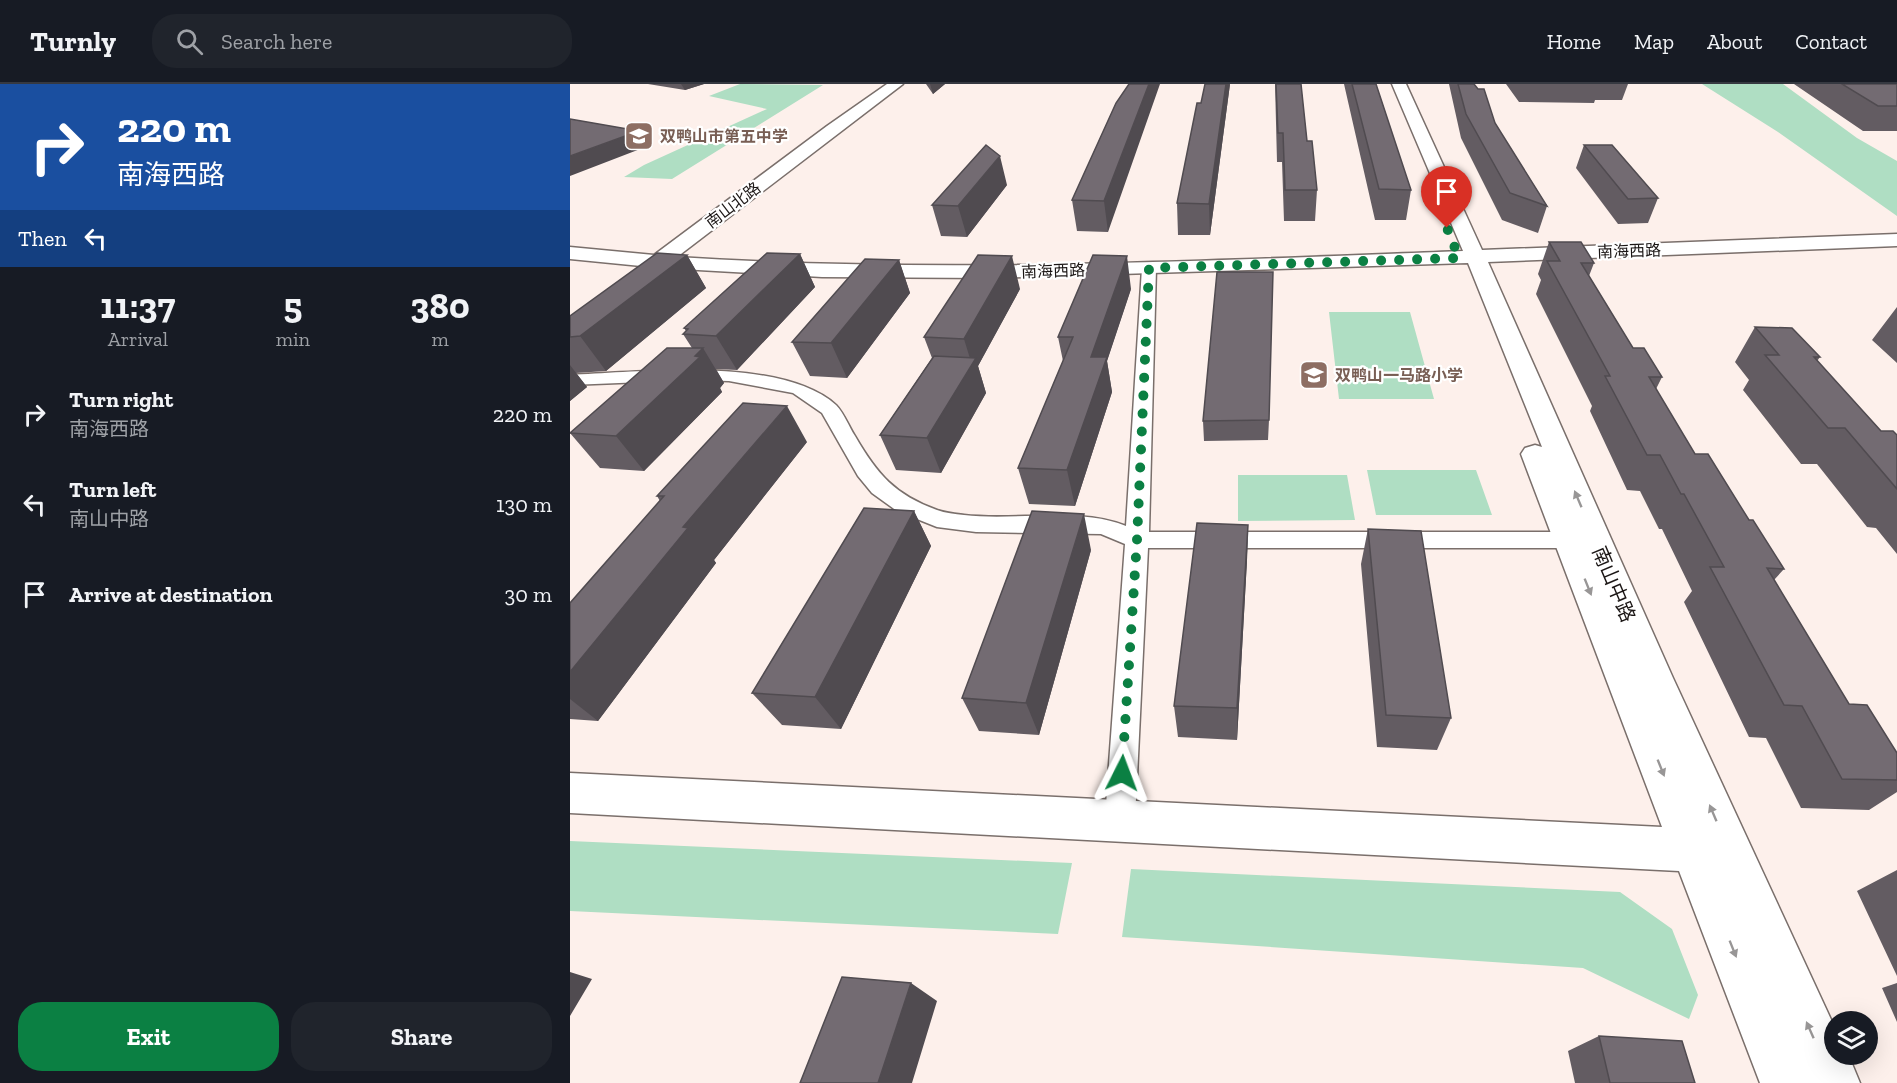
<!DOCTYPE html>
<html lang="en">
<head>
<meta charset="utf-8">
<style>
  :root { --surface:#171b24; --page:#20242c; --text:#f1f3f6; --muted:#9ea1a6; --line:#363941; --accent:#0b8043 }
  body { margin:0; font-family:"Zilla Slab","Noto Sans SC",serif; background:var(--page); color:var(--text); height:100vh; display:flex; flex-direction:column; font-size:22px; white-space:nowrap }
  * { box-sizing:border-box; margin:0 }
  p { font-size:20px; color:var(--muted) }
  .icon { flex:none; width:33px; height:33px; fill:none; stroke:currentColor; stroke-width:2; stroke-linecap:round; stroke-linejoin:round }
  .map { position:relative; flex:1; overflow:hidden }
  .sheet { display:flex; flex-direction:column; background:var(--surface); width:570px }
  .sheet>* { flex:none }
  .top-card { background:#1a4fa0; color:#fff; overflow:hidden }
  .controls { position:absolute; left:1254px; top:927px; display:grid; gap:12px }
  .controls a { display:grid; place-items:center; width:54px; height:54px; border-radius:50%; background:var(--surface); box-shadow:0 6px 24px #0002; font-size:30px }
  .pin { position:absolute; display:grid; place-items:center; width:51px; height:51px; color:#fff; margin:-62px -26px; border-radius:50% 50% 50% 0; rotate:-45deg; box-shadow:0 0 6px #0007 }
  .pin .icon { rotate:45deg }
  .me { position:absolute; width:66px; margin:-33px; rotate:3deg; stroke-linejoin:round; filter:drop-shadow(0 0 4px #0008) }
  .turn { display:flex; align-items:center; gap:21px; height:126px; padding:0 18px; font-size:27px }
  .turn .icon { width:78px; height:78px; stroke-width:2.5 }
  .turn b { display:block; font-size:42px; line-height:51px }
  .then { display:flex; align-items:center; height:57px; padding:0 18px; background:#0003; gap:12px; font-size:22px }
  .eta { display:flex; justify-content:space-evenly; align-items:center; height:102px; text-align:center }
  .eta b { font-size:36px; font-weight:800; line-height:42px }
  .primary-button { display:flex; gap:12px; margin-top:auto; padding:12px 18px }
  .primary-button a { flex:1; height:69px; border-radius:24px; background:var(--accent); color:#fff; font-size:24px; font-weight:800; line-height:69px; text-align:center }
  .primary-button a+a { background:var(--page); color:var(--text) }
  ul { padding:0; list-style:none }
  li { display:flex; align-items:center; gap:18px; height:90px; padding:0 18px }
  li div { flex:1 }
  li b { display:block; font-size:22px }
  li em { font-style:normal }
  header { display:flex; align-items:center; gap:36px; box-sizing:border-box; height:84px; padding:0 30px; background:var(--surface); border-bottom:2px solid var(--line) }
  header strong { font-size:28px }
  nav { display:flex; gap:33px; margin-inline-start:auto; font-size:21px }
  .search { width:420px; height:54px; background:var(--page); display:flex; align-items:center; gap:15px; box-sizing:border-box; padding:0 21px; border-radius:24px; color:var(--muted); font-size:22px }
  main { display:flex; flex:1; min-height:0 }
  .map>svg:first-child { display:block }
</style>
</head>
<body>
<header>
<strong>Turnly</strong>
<div class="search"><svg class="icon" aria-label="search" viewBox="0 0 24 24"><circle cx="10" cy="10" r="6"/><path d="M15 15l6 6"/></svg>Search here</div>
<nav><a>Home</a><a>Map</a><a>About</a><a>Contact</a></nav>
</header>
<main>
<section class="sheet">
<div class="top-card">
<div class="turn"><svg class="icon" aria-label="right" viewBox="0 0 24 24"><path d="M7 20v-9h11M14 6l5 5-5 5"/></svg><div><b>220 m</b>南海西路</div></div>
<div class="then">Then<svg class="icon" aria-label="left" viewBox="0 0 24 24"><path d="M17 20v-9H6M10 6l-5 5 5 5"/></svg></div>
</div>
<div class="eta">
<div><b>11:37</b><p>Arrival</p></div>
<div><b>5</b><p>min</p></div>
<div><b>380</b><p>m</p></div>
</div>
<ul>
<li><svg class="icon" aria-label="right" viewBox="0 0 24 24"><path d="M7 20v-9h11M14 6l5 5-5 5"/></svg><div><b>Turn right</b><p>南海西路</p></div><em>220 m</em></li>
<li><svg class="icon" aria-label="left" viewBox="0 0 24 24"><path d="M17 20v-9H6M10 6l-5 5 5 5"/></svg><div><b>Turn left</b><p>南山中路</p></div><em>130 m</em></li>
<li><svg class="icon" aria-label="arrive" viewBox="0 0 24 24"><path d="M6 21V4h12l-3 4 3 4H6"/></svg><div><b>Arrive at destination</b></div><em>30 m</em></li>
</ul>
<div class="primary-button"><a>Exit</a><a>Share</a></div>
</section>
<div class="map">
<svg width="1327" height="999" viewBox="0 0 1327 999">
  <rect width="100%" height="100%" fill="#fdf0eb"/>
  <path fill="#afdec3" d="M170,0L253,1L102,95L54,93L74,81L197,25L139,12Z
    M1132,0H1213L1287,54L1327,77V132L1208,48Z
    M759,228H840L864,315H769Z
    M797,386H906L922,431H806Z
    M668,391H777L785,436L668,437Z
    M0,757L502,779L488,850L0,827Z
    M561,785L1050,808L1102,845L1128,911L1119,935L1013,884L552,853Z"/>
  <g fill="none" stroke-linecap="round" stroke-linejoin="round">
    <g stroke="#7a6f6b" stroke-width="3">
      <path id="street" d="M579,180L586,184L579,448H1015L1023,450L1026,456L1023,462L1015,464H578L565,735L561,746L550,750L539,746L535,735L555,460L531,450L406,448L367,443L327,427L302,409L288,392L252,329L223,309L159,297L123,296L0,301V291C71,288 211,272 266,321C274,329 279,343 285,352C307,390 325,411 367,426C375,429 385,430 394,431C444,437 510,423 556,442L572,184Z"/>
    </g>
    <g stroke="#7a6f6b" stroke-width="3">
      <path id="secondary" d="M317,0H333L107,173C369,190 631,177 893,167L822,0H836L912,166L1327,150V162L918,178L1103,594L1264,942V970H1278L1290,999H1190L1109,787L0,729V689L1092,743L951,370L955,364L965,361L972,363L898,179L420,194L252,193L93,184L80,190L73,188L71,182L0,175V163L84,171L257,42Z"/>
    </g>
    <use href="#street" fill="#fff" fill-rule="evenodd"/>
    <use href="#secondary" fill="#fff" fill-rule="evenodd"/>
  </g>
  <path fill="#635c62" d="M78,0H134L115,6Z
    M356,0H375L363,10Z
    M660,0L640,151H608L607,119L631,19Z
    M705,0H731L737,57L747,106L745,137H714L712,78H707Z
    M774,0H806L841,106L836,136H805Z
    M879,0H904L925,39L977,122L968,149L932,136L891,54Z
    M936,0H1058L1052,16H1025L1024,19L949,18Z
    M1224,0H1327V47H1293Z
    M546,19L538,148L507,147L502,116Z
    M1014,61L1088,114L1078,139L1048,140L1006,84Z
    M437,101L397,153L371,152L362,121Z
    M979,158L1024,179L1019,192L1063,264L1092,293L1086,305L1125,370L1179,436L1214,485L1204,496L1279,620L1327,669V708L1299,726L1231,724L1196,654L1179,653L1114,518L1122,507L1092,445H1089L1070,407L1057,406L1020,327L1022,322L966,210L971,196L968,190Z
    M230,170L245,203L167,286L146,285L154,299L150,304L152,308L74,387L30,384L0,349L122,264L113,250L116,247L114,244Z
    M117,171L136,204L36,287L6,289L17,303L0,317V232Z
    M329,176L340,209L277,294L240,292L222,258Z
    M450,205L408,282L416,309L371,389L326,386L310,351L362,274L354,253Z
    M561,205L537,277L542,308L505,422L459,420L448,384L493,277L488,253Z
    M1327,223V279L1302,256Z
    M1185,243L1250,273L1247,277L1311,347L1327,351V470L1306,444L1297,443L1247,380H1231L1173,306L1179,296L1165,278Z
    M699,336L698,356L634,357L633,337Z
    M237,358L144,476L146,479L28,637L0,635V519L90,417L87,412Z
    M344,427L361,462L271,645L212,641L182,609Z
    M678,441L677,476L667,656L608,653L604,622Z
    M798,445L881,634L867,666L807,663L791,480Z
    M521,466L469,651L409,647L392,614Z
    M1327,786V892L1287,807Z
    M1327,899V938L1312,904Z
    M1029,952L1125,999H1005L998,967Z"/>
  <path fill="#504b50" d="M111,0H134L115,6Z
    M360,0H375L363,10Z
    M579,0H590L538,148L534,117Z
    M656,0H660L640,151L639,120Z
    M69,47L78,62L0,92V72Z
    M430,72L437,101L397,153L388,122Z
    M230,170L245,203L167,286L146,252Z
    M117,171L136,204L36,287L10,252Z
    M442,172L450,205L408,282L416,309L371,389L357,354L402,281L394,255Z
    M557,172L561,205L537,277L542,308L505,422L497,386L521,273Z
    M329,176L340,209L277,294L261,259Z
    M133,264L154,299L150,304L152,308L74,387L46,352Z
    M0,281L17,303L0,317Z
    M217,322L237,358L144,476L146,479L28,637L0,615V588L113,443Z
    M344,427L361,462L271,645L245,613Z
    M514,430L521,466L469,651L456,619Z
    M678,441L677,476L667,656V624Z
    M0,888L22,895L0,932Z
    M341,899L367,917L342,999H308Z"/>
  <path fill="#736b72" stroke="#504b50" stroke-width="1.5" d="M559,0H579L534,117L502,116L546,19Z
    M635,0H656L639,120L607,119L627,19H631Z
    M706,0H731L737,57H742L747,106H715L713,49H708Z
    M782,0H806L841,106L809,105Z
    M888,0H904L908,5H914L925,39L977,122L940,109L896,30Z
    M1272,0H1327V22H1308Z
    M0,35L69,47L0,72Z
    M416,61L430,72L388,122L362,121Z
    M1014,61H1042L1088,114L1058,115Z
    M979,158H1011L1024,179H1011L1063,264H1074L1092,293H1079L1125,370H1138L1179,436H1183L1214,485L1197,484L1279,620L1297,621L1327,669V696L1272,695L1232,622L1214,621L1140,483H1154L1114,410H1111L1090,371H1077L1035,292H1040L977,177H990Z
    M87,169L117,171L10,252L0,253V232Z
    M197,169L230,170L146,252L113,250L118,245L114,244Z
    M408,171L442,172L394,255L354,253Z
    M523,171L557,172L521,273H537L497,386L448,384L503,253H488Z
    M295,175L329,176L261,259L222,258Z
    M647,188H703L699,336L633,337Z
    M1185,243L1222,244L1250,273H1244L1311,347H1323L1327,351V405L1275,344H1258L1195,271H1209Z
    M97,264H133L125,272L130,273L46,352L0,349Z
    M364,272L406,274L357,354L310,351Z
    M173,319L217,322L113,443L118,444L0,588V519L94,412H87Z
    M294,424L344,427L245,613L182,609Z
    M462,427L514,430L456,619L392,614Z
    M627,439L678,441L667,624L604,622Z
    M798,445L851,447L881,634L816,631Z
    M272,893L341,899L308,999H230Z
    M1029,952L1112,957L1125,999H1040Z"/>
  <defs><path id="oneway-solid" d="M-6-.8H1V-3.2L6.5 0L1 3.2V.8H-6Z" transform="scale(1.5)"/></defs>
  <g fill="#989696">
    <use href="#oneway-solid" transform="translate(1008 415) rotate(-113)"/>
    <use href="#oneway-solid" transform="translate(1018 503) rotate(68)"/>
    <use href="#oneway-solid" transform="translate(1091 684) rotate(68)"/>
    <use href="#oneway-solid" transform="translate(1143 729) rotate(-113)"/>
    <use href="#oneway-solid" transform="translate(1163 865) rotate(68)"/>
    <use href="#oneway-solid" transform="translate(1240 946) rotate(-114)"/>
  </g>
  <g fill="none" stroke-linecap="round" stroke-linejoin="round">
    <path stroke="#0b8043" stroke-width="10" stroke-dasharray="0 18" d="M552,689L567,456L579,184L889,174L877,144"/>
  </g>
  <defs>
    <g id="school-square" transform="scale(1.5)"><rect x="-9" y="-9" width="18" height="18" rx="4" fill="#8d6e63" stroke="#fff"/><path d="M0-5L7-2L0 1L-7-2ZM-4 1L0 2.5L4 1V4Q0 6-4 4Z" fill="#fff"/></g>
  </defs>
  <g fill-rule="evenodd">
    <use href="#school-square" x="69" y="52"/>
    <use href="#school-square" x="744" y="291"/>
  </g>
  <g text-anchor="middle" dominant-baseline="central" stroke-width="4.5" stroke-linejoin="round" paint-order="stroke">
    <g font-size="16" font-weight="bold" fill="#785e54" stroke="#fff" text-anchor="start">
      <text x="90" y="52">双鸭山市第五中学</text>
      <text x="765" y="291">双鸭山一马路小学</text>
    </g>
    <g font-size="16" fill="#1b1615" stroke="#fff">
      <text transform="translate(163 121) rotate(-37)">南山北路</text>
      <text transform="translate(1059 167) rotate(-2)">南海西路</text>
      <text transform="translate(483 187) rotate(-2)">南海西路</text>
    </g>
    <g font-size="20" fill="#1b1615" stroke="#fff">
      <text transform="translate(1044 500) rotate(67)">南山中路</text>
    </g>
  </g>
</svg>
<div class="controls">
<a><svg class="icon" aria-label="layers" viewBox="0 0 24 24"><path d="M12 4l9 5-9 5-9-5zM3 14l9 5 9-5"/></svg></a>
</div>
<div class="pin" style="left:877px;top:144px;background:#d93025"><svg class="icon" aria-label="arrive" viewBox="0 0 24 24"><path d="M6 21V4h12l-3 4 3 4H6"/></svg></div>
<svg class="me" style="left:552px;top:689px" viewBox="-20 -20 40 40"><path d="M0-17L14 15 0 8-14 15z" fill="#0b8043" stroke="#fff" stroke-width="4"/></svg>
</div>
</main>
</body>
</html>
